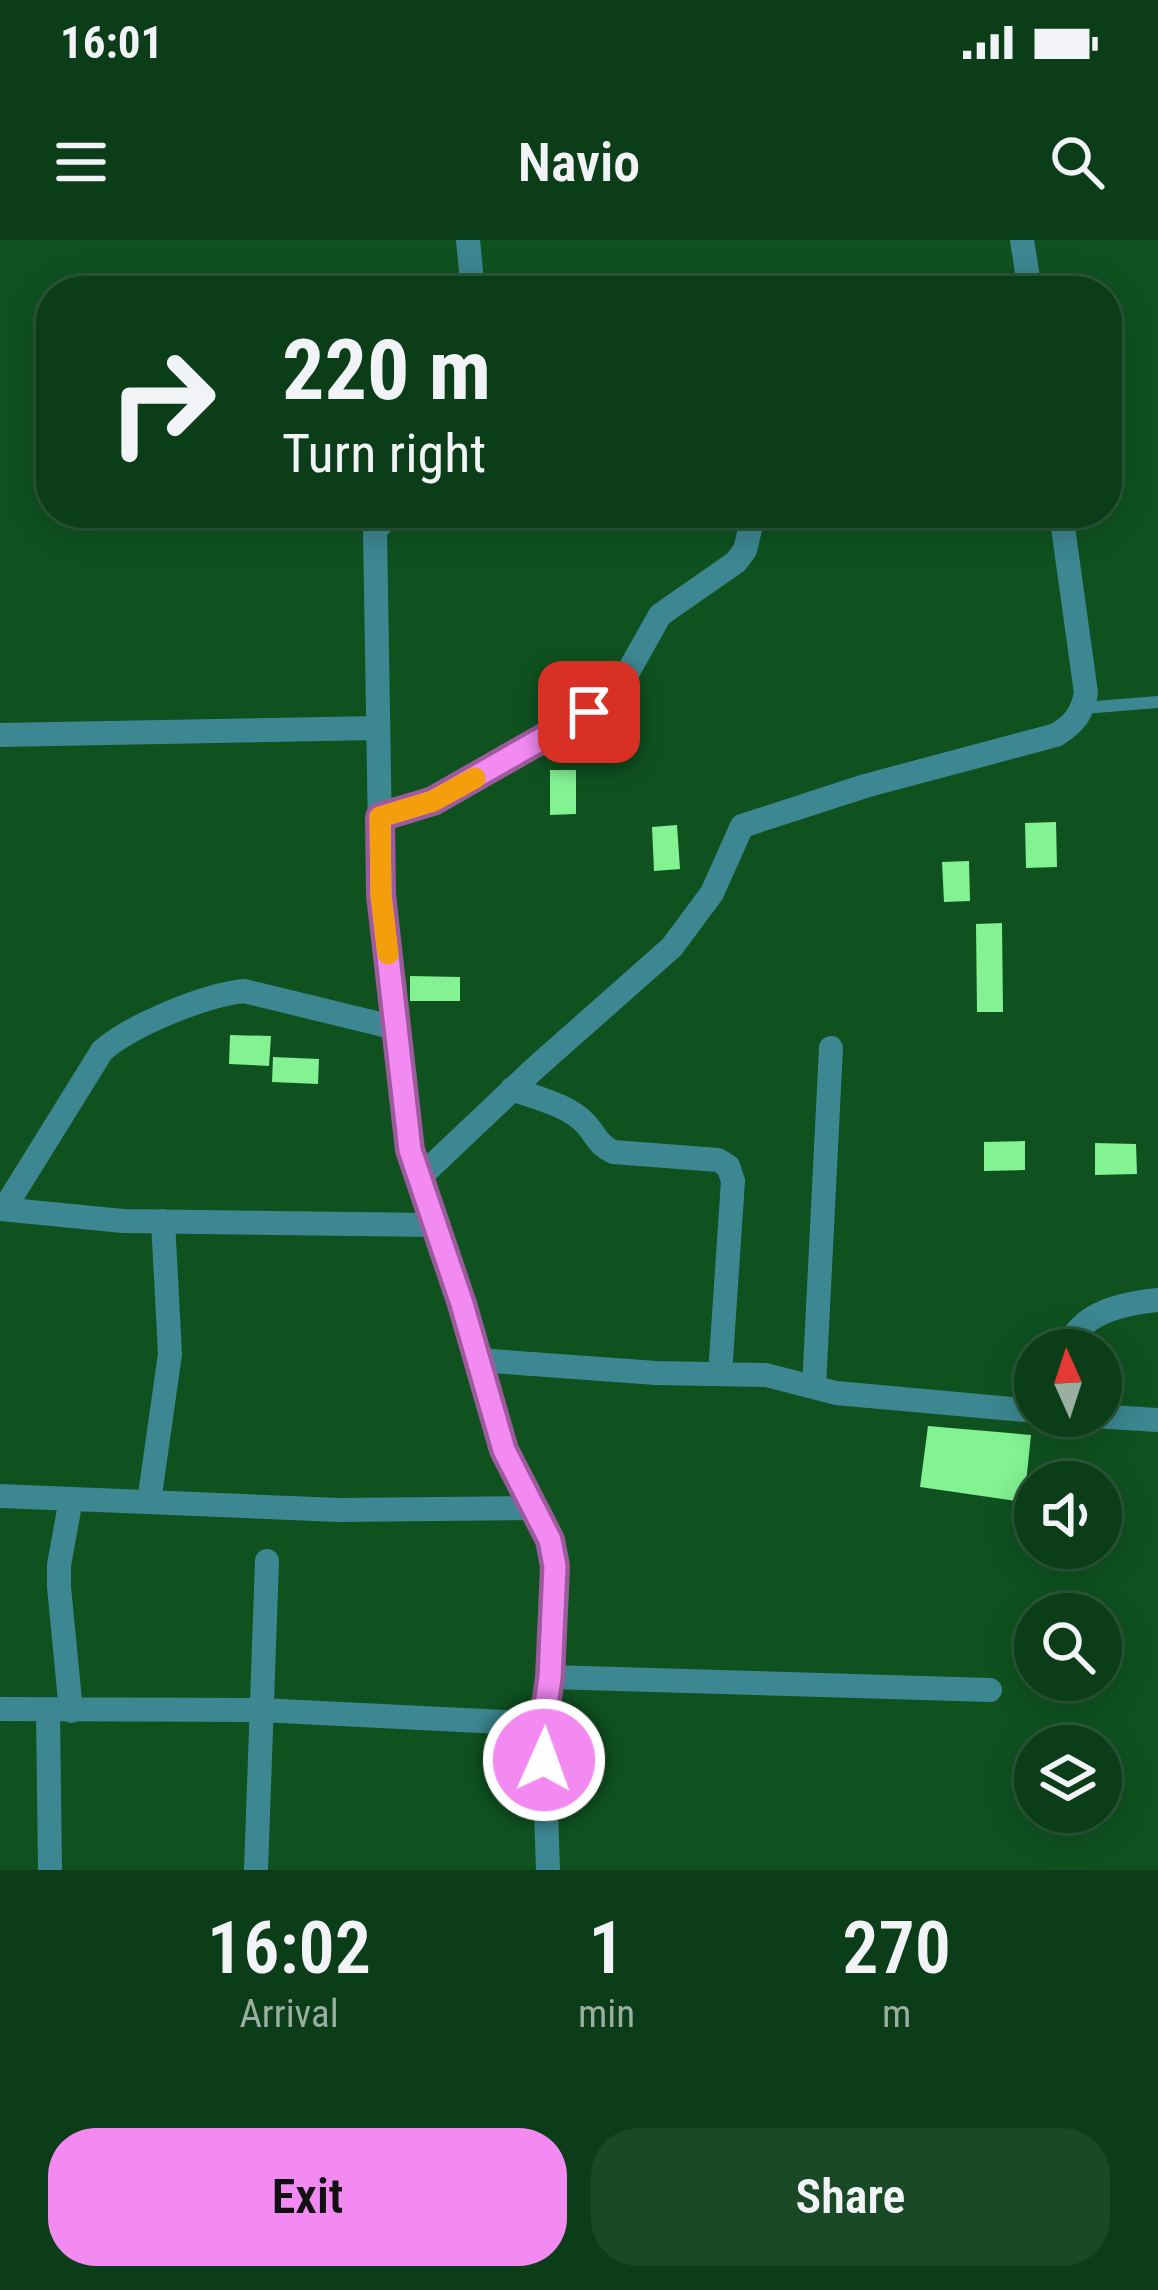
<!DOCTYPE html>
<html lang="en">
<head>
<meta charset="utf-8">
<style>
  :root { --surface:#0b3e18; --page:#194925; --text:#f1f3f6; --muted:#9aaea2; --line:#2b5737; --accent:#f28af2 }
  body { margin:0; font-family:"Roboto Condensed",sans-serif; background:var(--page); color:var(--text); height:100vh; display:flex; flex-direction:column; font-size:45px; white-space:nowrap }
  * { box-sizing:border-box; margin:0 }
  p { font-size:39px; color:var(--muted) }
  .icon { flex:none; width:66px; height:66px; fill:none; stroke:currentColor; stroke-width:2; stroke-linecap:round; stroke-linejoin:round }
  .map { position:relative; height:1630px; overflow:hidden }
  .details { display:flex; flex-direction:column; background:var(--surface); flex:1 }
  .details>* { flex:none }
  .hud { position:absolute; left:36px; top:36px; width:1086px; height:252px; border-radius:48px; box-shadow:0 6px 30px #0003,0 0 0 3px var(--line); background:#0b3e18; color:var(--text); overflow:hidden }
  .needle { width:78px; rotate:357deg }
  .buttons { position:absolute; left:1014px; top:1089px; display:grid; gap:24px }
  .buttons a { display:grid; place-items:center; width:108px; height:108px; border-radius:50%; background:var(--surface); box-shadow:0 6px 30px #0003,0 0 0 3px var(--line); font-size:60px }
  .pin { position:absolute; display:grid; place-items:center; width:102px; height:102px; color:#fff; margin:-51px; border-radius:24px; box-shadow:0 6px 18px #0006 }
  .me { position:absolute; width:132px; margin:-66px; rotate:2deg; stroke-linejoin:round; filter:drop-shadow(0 0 9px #0008) }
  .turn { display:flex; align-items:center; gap:42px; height:252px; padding:0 48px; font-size:54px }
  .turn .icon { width:156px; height:156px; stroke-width:2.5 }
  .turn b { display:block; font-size:84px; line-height:102px }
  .eta { display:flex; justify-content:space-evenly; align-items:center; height:204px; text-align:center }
  .eta b { font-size:72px; font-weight:600; line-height:84px }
  .action { display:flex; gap:24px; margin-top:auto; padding:24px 48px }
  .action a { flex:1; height:138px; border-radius:48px; background:var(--accent); color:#111; font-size:48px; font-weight:600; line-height:138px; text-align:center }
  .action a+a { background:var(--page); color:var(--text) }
  .status { display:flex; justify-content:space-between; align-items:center; height:84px; padding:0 60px; background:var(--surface); direction:ltr }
  .status svg { height:33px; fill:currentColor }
  header { display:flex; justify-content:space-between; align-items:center; height:156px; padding:0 48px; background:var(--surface); font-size:54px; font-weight:600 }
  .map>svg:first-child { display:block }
</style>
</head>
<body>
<div class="status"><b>16:01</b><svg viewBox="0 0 49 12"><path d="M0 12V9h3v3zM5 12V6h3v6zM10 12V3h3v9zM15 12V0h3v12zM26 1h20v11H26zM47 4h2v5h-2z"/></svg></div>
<header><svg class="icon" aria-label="menu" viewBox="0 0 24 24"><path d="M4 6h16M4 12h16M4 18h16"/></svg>Navio<svg class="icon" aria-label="search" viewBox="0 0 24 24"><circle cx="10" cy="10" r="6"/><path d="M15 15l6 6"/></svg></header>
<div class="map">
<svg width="1158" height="1630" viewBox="0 0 1158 1630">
  <rect width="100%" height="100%" fill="#0f5220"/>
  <path fill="#82f292" d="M550,530H576V574L550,575Z
    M1056,582L1057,627L1026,628L1025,583Z
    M677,585L680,629L654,631L652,587Z
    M969,621L970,661L944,662L942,622Z
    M1002,683L1003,772H977L976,684Z
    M410,736L460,737V761H410Z
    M230,795L271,796L269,826L229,824Z
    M273,817L319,819L318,844L272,842Z
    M1025,901V930L984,931V902Z
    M1095,903L1136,904L1137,934L1095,935Z
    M928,1186L1031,1195L1024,1262L920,1247Z"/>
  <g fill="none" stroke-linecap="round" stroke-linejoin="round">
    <path stroke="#3c8791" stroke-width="12" d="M1083,468L1158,462"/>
    <path stroke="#3c8791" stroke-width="24" d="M1022,0L1030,51
      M0,495L378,488
      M380,577L433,561L614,457L660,375L736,322L745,310L754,273
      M512,849C536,858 568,865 585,883C596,895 598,905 613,912L718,920L728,926L733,941L720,1134
      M419,938L533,830L672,707L712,653L742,586L865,546L1056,495C1074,484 1082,474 1086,453L1061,273
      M0,969L123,981L435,985
      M4,969L102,811C131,785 205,755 244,751L396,788
      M1067,1110C1079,1072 1122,1064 1158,1060
      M478,1120L656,1133L766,1135L836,1153L1035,1171
      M814,1147L831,808
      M1093,1176L1158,1180
      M0,1256L339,1270L534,1268
      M71,1259L59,1325V1347L71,1471
      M149,1262L170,1114L163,981
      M550,1437L990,1450
      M0,1469L260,1470L543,1484
      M48,1471L50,1630
      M256,1630L267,1321"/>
    <path stroke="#3c8791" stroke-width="24" d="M468,0L473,51
      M392,273L375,290L381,655L409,910L462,1064L504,1210L550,1300L555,1326L550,1437L543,1484L548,1630"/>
  </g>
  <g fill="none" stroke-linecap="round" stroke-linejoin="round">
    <g stroke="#9d5a9d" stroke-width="30">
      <path id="route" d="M544,1520L543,1484L550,1438L555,1326L550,1300L504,1210L462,1064L410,910L381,655L380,577L433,561L589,472"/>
    </g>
    <use href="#route" stroke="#f28af2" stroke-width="21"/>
    <path stroke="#f59e0b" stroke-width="21" d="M388,714L381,655L380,577L433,561L475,538"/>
  </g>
</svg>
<div class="buttons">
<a><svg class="needle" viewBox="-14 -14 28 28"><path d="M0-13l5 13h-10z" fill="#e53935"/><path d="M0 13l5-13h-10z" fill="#9aaea2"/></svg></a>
<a><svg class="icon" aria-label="sound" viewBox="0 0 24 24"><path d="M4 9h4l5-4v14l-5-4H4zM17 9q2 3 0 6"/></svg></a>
<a><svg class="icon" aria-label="search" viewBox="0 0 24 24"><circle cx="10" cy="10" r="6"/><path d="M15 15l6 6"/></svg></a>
<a><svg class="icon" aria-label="layers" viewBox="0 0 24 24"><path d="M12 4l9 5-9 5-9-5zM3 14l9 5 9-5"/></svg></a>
</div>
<div class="pin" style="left:589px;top:472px;background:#d93025"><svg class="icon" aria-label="arrive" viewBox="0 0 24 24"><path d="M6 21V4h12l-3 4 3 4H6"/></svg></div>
<svg class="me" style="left:544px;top:1520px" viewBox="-20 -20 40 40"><circle r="17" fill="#f28af2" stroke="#fff" stroke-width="3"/><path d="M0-11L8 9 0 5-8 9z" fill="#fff"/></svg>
<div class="hud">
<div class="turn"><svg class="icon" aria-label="right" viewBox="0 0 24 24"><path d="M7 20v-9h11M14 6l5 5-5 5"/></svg><div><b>220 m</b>Turn right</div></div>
</div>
</div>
<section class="details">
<div class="eta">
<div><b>16:02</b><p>Arrival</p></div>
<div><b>1</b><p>min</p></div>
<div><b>270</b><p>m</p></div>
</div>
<div class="action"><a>Exit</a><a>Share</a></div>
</section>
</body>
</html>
